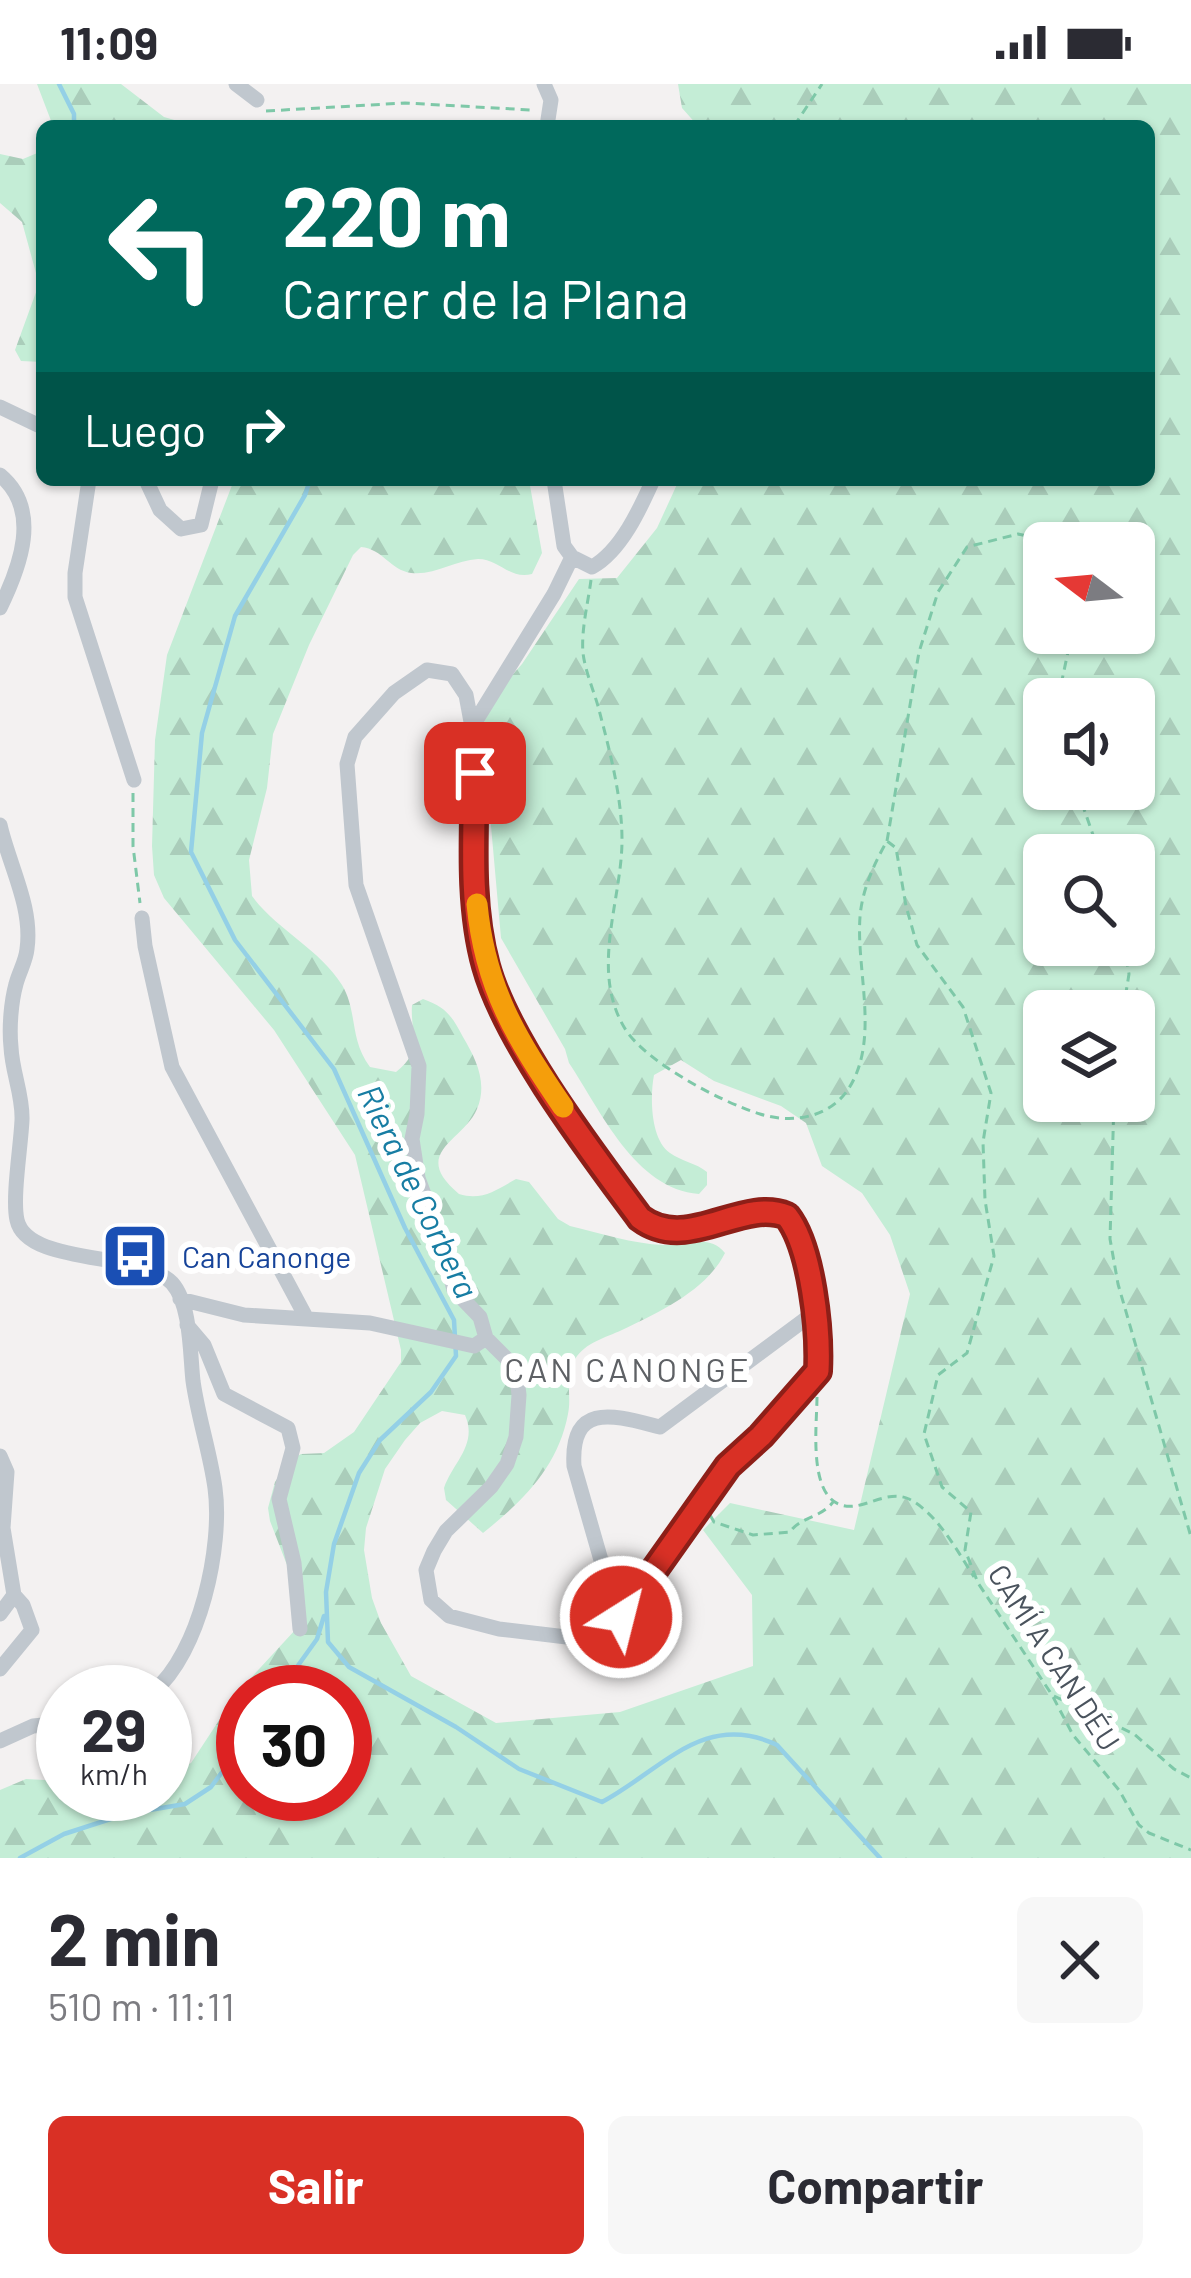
<!DOCTYPE html>
<html lang="es">
<head>
<meta charset="utf-8">
<style>
  :root { --surface:#fff; --page:#f7f7f7; --text:#2b2b33; --muted:#7c7c81; --accent:#d93025 }
  body { margin:0; font-family:Barlow,sans-serif; background:var(--page); color:var(--text); height:100vh; display:flex; flex-direction:column; font-size:45px; white-space:nowrap }
  * { box-sizing:border-box; margin:0 }
  p { font-size:39px; color:var(--muted) }
  .icon { flex:none; width:66px; height:66px; fill:none; stroke:currentColor; stroke-width:2; stroke-linecap:round; stroke-linejoin:round }
  .map { position:relative; height:1774px; overflow:hidden }
  .panel { display:flex; flex-direction:column; background:var(--surface); flex:1 }
  .panel>* { flex:none }
  .guide { position:absolute; left:36px; top:36px; width:1119px; height:366px; border-radius:18px; box-shadow:0 3px 9px #0004; background:#00695c; color:#fff; overflow:hidden }
  .needle { width:78px; rotate:286deg }
  .fabs { position:absolute; left:1023px; top:438px; display:grid; gap:24px }
  .fabs a { display:grid; place-items:center; width:132px; height:132px; border-radius:18px; background:var(--surface); box-shadow:0 3px 9px #0004; font-size:60px }
  .speed { position:absolute; left:36px; top:1581px; display:flex; gap:24px; font-size:60px; font-weight:700; text-align:center }
  .speed>* { display:grid; place-content:center; width:156px; height:156px; border-radius:50%; background:var(--surface); box-shadow:0 3px 9px #0004; line-height:1 }
  .speed small { font-size:30px; font-weight:400 }
  .speed .limit { border:18px solid #d22; background:#fff; color:#111 }
  .pin { position:absolute; display:grid; place-items:center; width:102px; height:102px; color:#fff; margin:-51px; border-radius:24px; box-shadow:0 6px 18px #0006 }
  .me { position:absolute; width:132px; margin:-66px; rotate:36deg; stroke-linejoin:round; filter:drop-shadow(0 0 9px #0008) }
  .turn { display:flex; align-items:center; gap:42px; height:252px; padding:0 48px; font-size:54px }
  .turn .icon { width:156px; height:156px; stroke-width:2.5 }
  .turn b { display:block; font-size:84px; line-height:102px }
  .then { display:flex; align-items:center; height:114px; padding:0 48px; background:#0003; gap:24px; font-size:45px }
  .round { display:grid; place-items:center; flex:none; width:126px; height:126px; border-radius:18px; background:var(--page) }
  .head { display:flex; align-items:center; justify-content:space-between; height:204px; padding:0 48px }
  h1 { font-size:72px; font-weight:700; line-height:90px }
  .action { display:flex; gap:24px; margin-top:auto; padding:24px 48px }
  .action a { flex:1; height:138px; border-radius:18px; background:var(--accent); color:#fff; font-size:48px; font-weight:700; line-height:138px; text-align:center }
  .action a+a { background:var(--page); color:var(--text) }
  .status { display:flex; justify-content:space-between; align-items:center; height:84px; padding:0 60px; background:var(--surface); direction:ltr }
  .status svg { height:33px; fill:currentColor }
  .map>svg:first-child { display:block }
</style>
</head>
<body>
<div class="status"><b>11:09</b><svg viewBox="0 0 49 12"><path d="M0 12V9h3v3zM5 12V6h3v6zM10 12V3h3v9zM15 12V0h3v12zM26 1h20v11H26zM47 4h2v5h-2z"/></svg></div>
<div class="map">
<svg width="1191" height="1774" viewBox="0 0 1191 1774">
  <defs>
    <pattern id="forest-firs" width="22" height="20" patternUnits="userSpaceOnUse" patternTransform="scale(3)"><rect width="22" height="20" fill="#c4edd6"/><path d="M5 1l3.5 6h-7zM16 11l3.5 6h-7z" fill="#aacdba"/></pattern>
  </defs>
  <rect width="100%" height="100%" fill="#f3f1f1"/>
  <path fill="url(#forest-firs)" fill-rule="evenodd" d="M37,0H121L164,33L195,42H53Z
    M678,0H1191V1774H0V1706L26,1695L63,1697V1710H165V1690L191,1679L237,1609L296,1545L297,1507L270,1437L268,1424L275,1398L290,1376L301,1370L324,1369L354,1348L401,1278V1266L355,1071L274,946L164,814L154,791L152,762L155,656L167,571L234,396H529L542,469L532,490C510,496 499,475 478,475C455,476 434,492 411,489C390,486 383,465 361,463L353,471L309,561L273,650L267,704L249,776L252,812C277,846 320,865 342,901C358,928 349,955 370,983L396,988C424,967 410,949 412,921L423,915C446,923 452,932 463,953C476,975 488,999 477,1025C464,1057 409,1068 459,1110C482,1117 496,1106 516,1095L529,1098L558,1135L570,1142C599,1149 634,1160 663,1161C686,1162 709,1149 725,1169C706,1207 659,1228 622,1246C605,1254 586,1258 575,1275C564,1292 572,1312 568,1330C558,1383 523,1417 483,1449L446,1416L444,1404C453,1378 478,1361 465,1331L442,1327L420,1339L405,1356L385,1385L366,1444L364,1466L372,1514L381,1539L411,1592L496,1639L620,1628L753,1582L752,1511L703,1446L730,1419L854,1446L910,1210L890,1151L862,1109L822,1082L806,1039L781,1022L714,997L681,976L654,991C650,1012 650,1055 670,1069C681,1077 696,1079 707,1088V1101L699,1110C635,1105 601,1027 569,979L565,965L501,854L482,641L507,597L522,580L579,495L617,494L657,444L679,396H1149V42H698L682,24ZM1044,459H1134V549H1044ZM1044,615H1134V705H1044ZM1044,771H1134V861H1044ZM1044,927H1134V1017H1044ZM243,1608H345V1710H243Z
    M42,67V278L21,277L15,266L39,200L22,138L0,119V70L23,75Z"/>
  <g fill="none" stroke-linecap="round" stroke-linejoin="round">
    <path stroke="#94d0e6" stroke-width="4.5" d="M59,0L74,30V42
      M310,396L305,411L235,532L202,649L191,768L235,856L334,985L405,1144L454,1236L456,1272L431,1308L380,1356L359,1389L334,1460L326,1508L328,1558L349,1583L456,1643L519,1685L602,1718C662,1686 704,1626 777,1661L880,1774
      M279,1608L317,1555L324,1532
      M20,1774L64,1750L126,1730L185,1720L211,1703L243,1660"/>
    <path stroke="#7ec8a8" stroke-width="3" stroke-dasharray="9 6" stroke-linecap="butt" d="M266,27L405,19L531,26
      M794,42L822,0
      M591,496C588,519 581,546 583,569C585,586 593,605 598,622C609,664 622,712 622,756C622,816 590,885 624,943C643,977 723,1019 760,1030C792,1040 830,1034 849,1004C880,955 856,887 860,833C862,806 874,780 887,757L896,764L906,822L917,861L963,923L991,1009L983,1058L985,1116L994,1172L967,1269L938,1291L924,1350L942,1403L971,1428L965,1466L978,1499L1052,1611L1073,1651L1119,1706L1139,1741L1149,1749L1191,1766
      M1058,615L1072,549
      M1077,705L1100,771
      M133,709V762L140,819
      M887,757L919,568L938,508L967,463L1018,450L1061,459
      M1123,927L1129,890L1124,861
      M1114,1017L1110,1155L1118,1200L1191,1453
      M817,1313C817,1345 804,1438 864,1420C878,1416 894,1408 909,1415C937,1429 958,1468 974,1493
      M710,1431L714,1438L753,1451L790,1448C800,1433 821,1434 833,1418
      M1054,1612L1134,1650L1174,1685L1191,1694"/>
    <path stroke="#c0c7ce" stroke-width="15" d="M236,0L257,16
      M544,0L551,16L547,42
      M0,323L42,343
      M0,391C42,426 20,483 0,524
      M89,396L75,489V513L134,696
      M146,396L160,426L181,445L201,441L212,396
      M554,396L564,462L572,473
      M572,473L592,483C621,467 640,425 653,396
      M427,586L452,590L466,611L472,643L476,817L480,854L493,905L558,1017L624,1112C663,1165 694,1145 750,1132C765,1129 773,1126 787,1132C812,1164 820,1247 817,1287L762,1352L728,1382L626,1527L610,1543L583,1555L499,1545L449,1532L431,1516L426,1486L434,1467L446,1447L491,1403L507,1380L516,1353L519,1311L516,1284L486,1254L480,1233L454,1206L442,1159L418,1094L412,1055L417,1030L419,982L356,801L347,680L355,653L394,609Z
      M472,643L554,510L572,473
      M0,741C9,781 33,823 27,865C26,877 19,888 16,900C11,918 9,944 11,963C12,988 23,1011 22,1036C21,1061 12,1114 17,1136C27,1182 142,1167 172,1199C191,1220 190,1270 193,1297C198,1333 210,1368 215,1404C223,1462 200,1569 153,1608
      M142,834L145,862L172,983L307,1235
      M180,1215L244,1231L370,1239L474,1262L486,1254
      M187,1241L204,1261L224,1310L288,1344L293,1364L279,1415L294,1479L300,1545
      M0,1372L7,1388L3,1444L14,1511L23,1521L32,1546L0,1585
      M0,1530L14,1511
      M621,1533L611,1511L574,1382C570,1316 616,1332 660,1343L815,1228
      M0,1657L33,1642L63,1639"/>
  </g>
  <g fill="none" stroke-linecap="round" stroke-linejoin="round">
    <g stroke="#8d1f18" stroke-width="30">
      <path id="route" d="M475,689C474,752 469,821 486,882C507,958 592,1069 640,1134C688,1170 741,1113 787,1132C812,1164 820,1247 818,1287L761,1352L728,1382L621,1533"/>
    </g>
    <use href="#route" stroke="#d93025" stroke-width="21"/>
    <path stroke="#f59e0b" stroke-width="21" d="M477,820C485,904 516,954 563,1023"/>
  </g>
  <defs>
    <g id="bus-square" transform="scale(3.45)"><rect x="-9" y="-9" width="18" height="18" rx="4" fill="#1a4fb4" stroke="#fff"/><path d="M-5-6H5V4H4V6H2V4H-2V6H-4V4H-5ZM-3.5-4V0h7V-4ZM-3.5 1.2v1.5H-2V1.2ZM2 1.2v1.5H3.5V1.2Z" fill="#fff"/></g>
  </defs>
  <g fill-rule="evenodd">
    <use href="#bus-square" x="135" y="1172"/>
  </g>
  <g text-anchor="middle" dominant-baseline="central" stroke-width="12" stroke-linejoin="round" paint-order="stroke">
    <g font-size="30" fill="#164399" stroke="#fff" text-anchor="start">
      <text x="182" y="1172">Can Canonge</text>
    </g>
    <g font-size="30" fill="#4a535d" stroke="#fff">
      <text transform="translate(1055 1573) rotate(57)">CAMÍ A CAN DÉU</text>
    </g>
    <g font-size="33" font-style="italic" fill="#177da3" stroke="#fff">
      <text transform="translate(419 1107) rotate(64)">Riera de Corbera</text>
    </g>
    <g font-size="33" letter-spacing="3" fill="#5e6165" stroke="#fff">
      <text x="628" y="1285">CAN CANONGE</text>
    </g>
  </g>
</svg>
<div class="fabs">
<a><svg class="needle" viewBox="-14 -14 28 28"><path d="M0-13l5 13h-10z" fill="#e53935"/><path d="M0 13l5-13h-10z" fill="#7c7c81"/></svg></a>
<a><svg class="icon" aria-label="sound" viewBox="0 0 24 24"><path d="M4 9h4l5-4v14l-5-4H4zM17 9q2 3 0 6"/></svg></a>
<a><svg class="icon" aria-label="search" viewBox="0 0 24 24"><circle cx="10" cy="10" r="6"/><path d="M15 15l6 6"/></svg></a>
<a><svg class="icon" aria-label="layers" viewBox="0 0 24 24"><path d="M12 4l9 5-9 5-9-5zM3 14l9 5 9-5"/></svg></a>
</div>
<div class="speed"><div>29<small>km/h</small></div><div class="limit">30</div></div>
<div class="pin" style="left:475px;top:689px;background:#d93025"><svg class="icon" aria-label="arrive" viewBox="0 0 24 24"><path d="M6 21V4h12l-3 4 3 4H6"/></svg></div>
<svg class="me" style="left:621px;top:1533px" viewBox="-20 -20 40 40"><circle r="17" fill="#d93025" stroke="#fff" stroke-width="3"/><path d="M0-11L8 9 0 5-8 9z" fill="#fff"/></svg>
<div class="guide">
<div class="turn"><svg class="icon" aria-label="left" viewBox="0 0 24 24"><path d="M17 20v-9H6M10 6l-5 5 5 5"/></svg><div><b>220 m</b>Carrer de la Plana</div></div>
<div class="then">Luego<svg class="icon" aria-label="right" viewBox="0 0 24 24"><path d="M7 20v-9h11M14 6l5 5-5 5"/></svg></div>
</div>
</div>
<section class="panel">
<div class="head"><div><h1>2 min</h1><p>510 m · 11:11</p></div><a class="round"><svg class="icon" aria-label="close" viewBox="0 0 24 24"><path d="M6 6l12 12M18 6L6 18"/></svg></a></div>
<div class="action"><a>Salir</a><a>Compartir</a></div>
</section>
</body>
</html>
